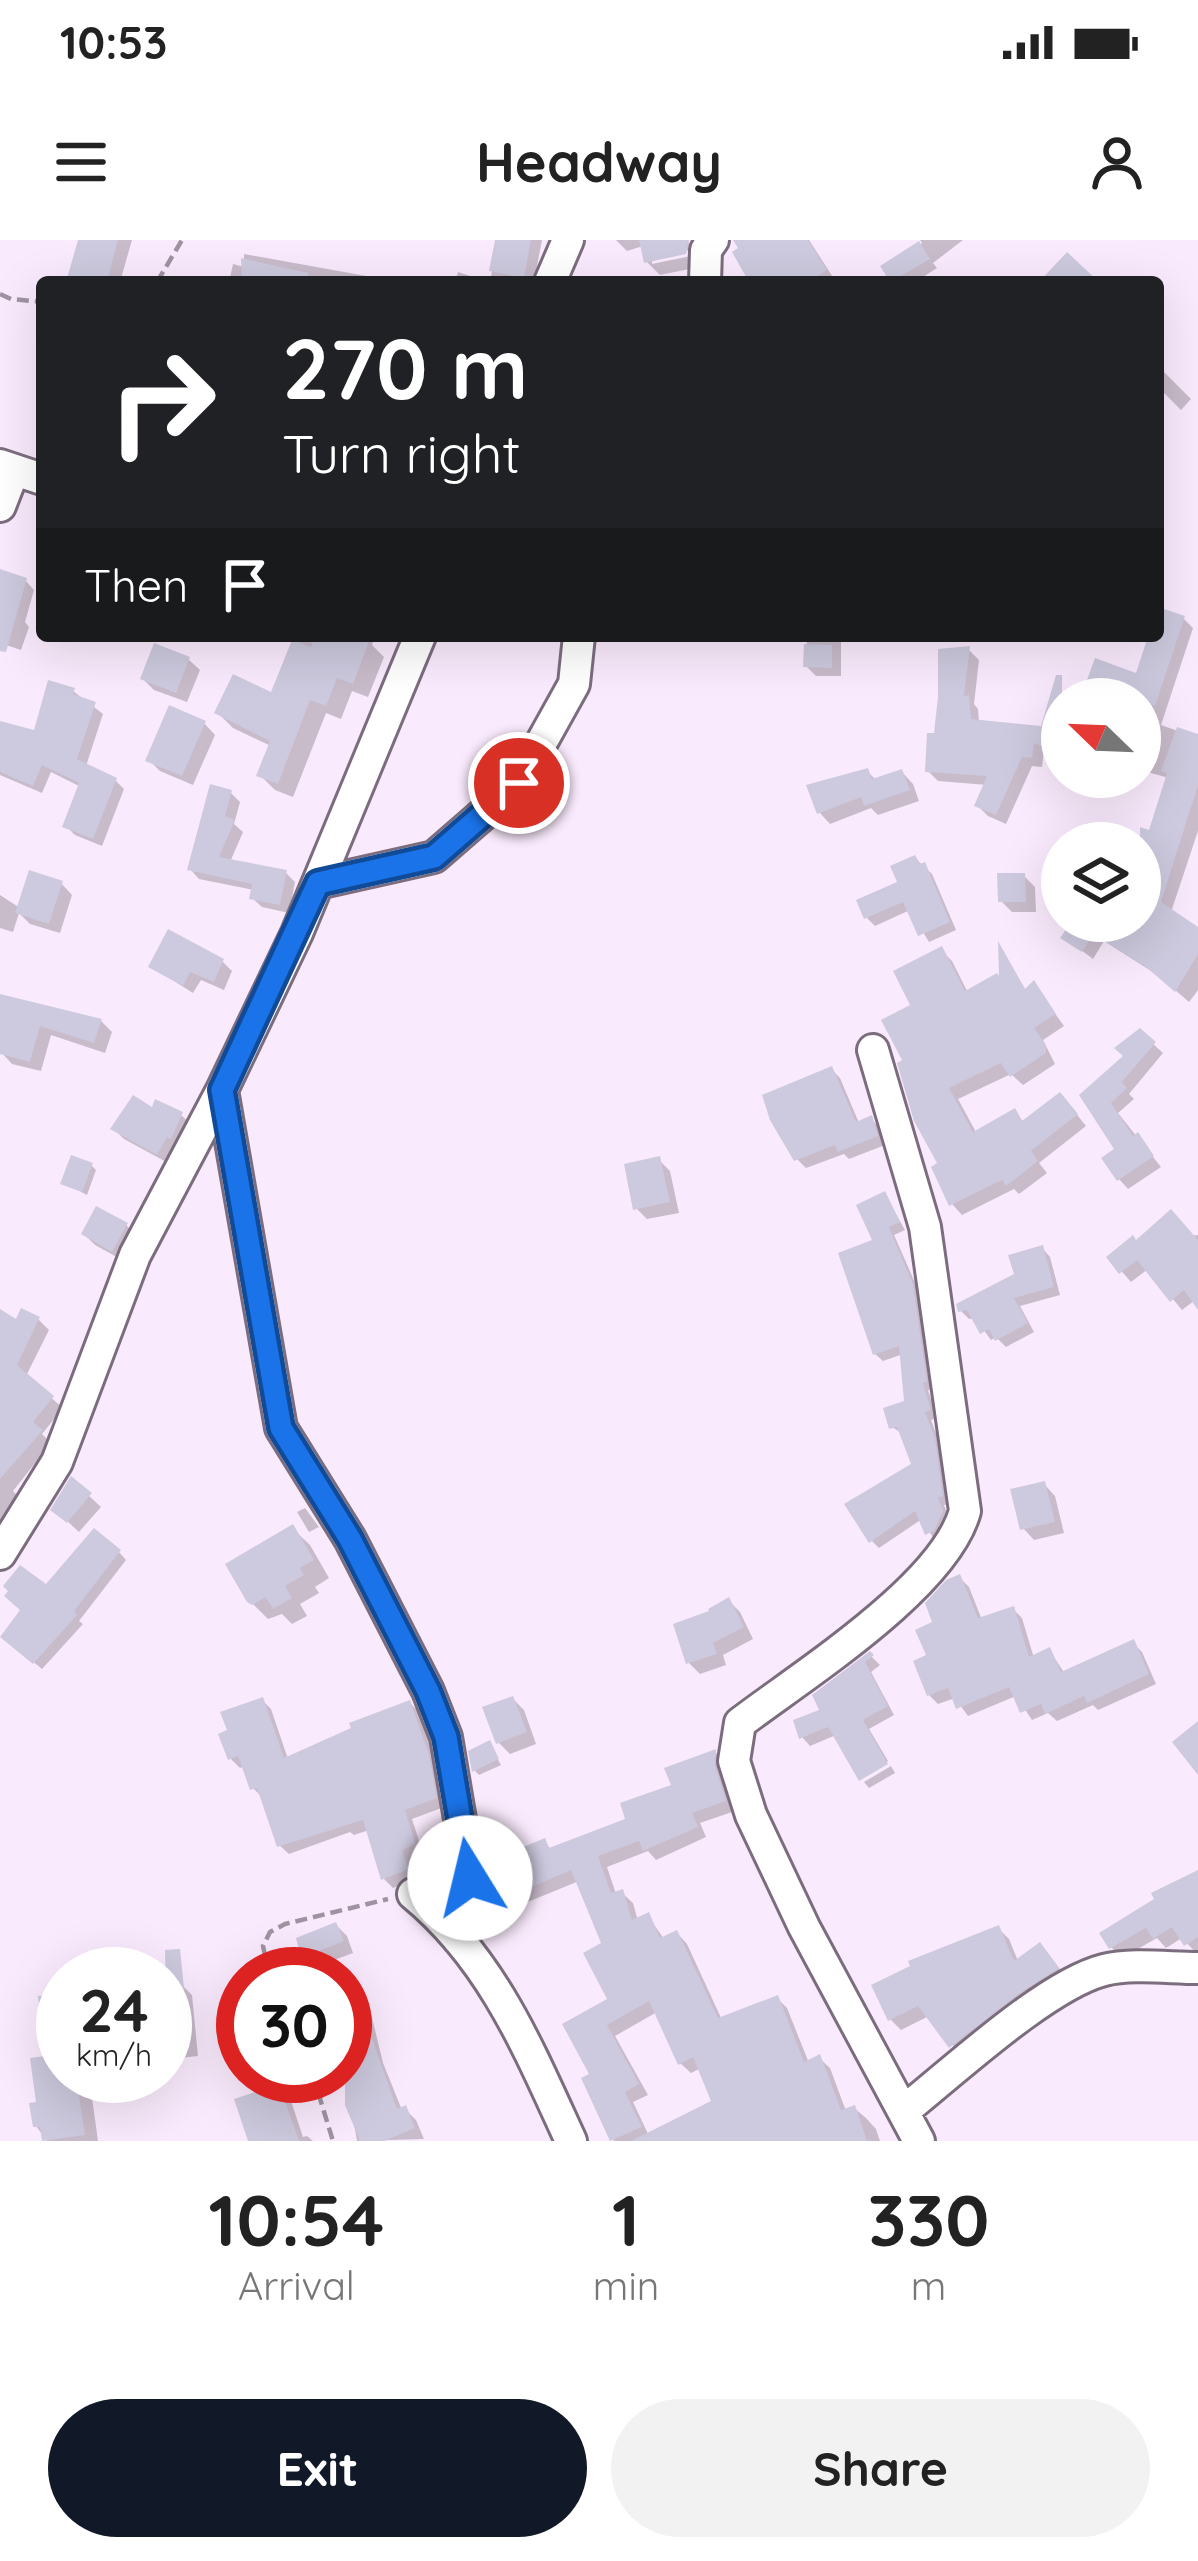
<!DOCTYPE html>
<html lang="en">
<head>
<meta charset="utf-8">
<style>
  :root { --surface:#fff; --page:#f2f2f2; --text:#222; --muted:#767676; --accent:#111827 }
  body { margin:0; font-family:Quicksand,sans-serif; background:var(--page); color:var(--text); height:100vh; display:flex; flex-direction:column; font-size:45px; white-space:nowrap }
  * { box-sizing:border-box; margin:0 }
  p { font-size:39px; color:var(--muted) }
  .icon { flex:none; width:66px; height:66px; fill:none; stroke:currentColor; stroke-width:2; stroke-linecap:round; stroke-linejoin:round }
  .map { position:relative; height:1901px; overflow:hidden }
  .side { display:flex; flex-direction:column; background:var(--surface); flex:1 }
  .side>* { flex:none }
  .hud { position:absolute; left:36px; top:36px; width:1128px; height:366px; border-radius:12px; box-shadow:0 12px 48px #0002; background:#202124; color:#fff; overflow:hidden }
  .needle { width:78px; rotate:293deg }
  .fabs { position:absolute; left:1041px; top:438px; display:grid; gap:24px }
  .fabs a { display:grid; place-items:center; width:120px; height:120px; border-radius:50%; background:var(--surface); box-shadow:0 12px 48px #0002; font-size:60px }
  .speed { position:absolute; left:36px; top:1707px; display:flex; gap:24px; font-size:60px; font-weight:700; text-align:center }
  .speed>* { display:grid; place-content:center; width:156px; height:156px; border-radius:50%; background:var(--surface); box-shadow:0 12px 48px #0002; line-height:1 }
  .speed small { font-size:30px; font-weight:400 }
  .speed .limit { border:18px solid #d22; background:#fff; color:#111 }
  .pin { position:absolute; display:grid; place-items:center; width:102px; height:102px; color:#fff; margin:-51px; border:6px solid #fff; border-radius:50%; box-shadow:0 3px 12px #0007 }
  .me { position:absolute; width:132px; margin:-66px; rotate:351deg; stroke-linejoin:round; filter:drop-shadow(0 0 9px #0008) }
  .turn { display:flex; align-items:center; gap:42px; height:252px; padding:0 48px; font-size:54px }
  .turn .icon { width:156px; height:156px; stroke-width:2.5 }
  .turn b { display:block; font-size:84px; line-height:102px }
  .then { display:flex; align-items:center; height:114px; padding:0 48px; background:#0003; gap:24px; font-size:45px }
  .eta { display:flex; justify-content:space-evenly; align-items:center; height:204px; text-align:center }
  .eta b { font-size:72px; font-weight:800; line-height:84px }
  .cta { display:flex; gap:24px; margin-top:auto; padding:24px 48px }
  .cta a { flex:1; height:138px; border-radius:72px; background:var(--accent); color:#fff; font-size:48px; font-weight:800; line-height:138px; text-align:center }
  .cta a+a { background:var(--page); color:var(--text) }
  .status { display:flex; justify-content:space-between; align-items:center; height:84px; padding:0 60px; background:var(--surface); direction:ltr }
  .status svg { height:33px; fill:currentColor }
  header { display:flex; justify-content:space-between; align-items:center; height:156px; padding:0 48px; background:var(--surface); font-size:54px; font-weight:800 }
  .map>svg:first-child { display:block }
</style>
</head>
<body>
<div class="status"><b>10:53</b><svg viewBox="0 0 49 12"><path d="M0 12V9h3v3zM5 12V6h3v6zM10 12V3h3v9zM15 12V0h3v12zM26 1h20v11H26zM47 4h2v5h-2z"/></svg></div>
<header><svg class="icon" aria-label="menu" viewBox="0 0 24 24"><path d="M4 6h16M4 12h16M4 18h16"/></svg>Headway<svg class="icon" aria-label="person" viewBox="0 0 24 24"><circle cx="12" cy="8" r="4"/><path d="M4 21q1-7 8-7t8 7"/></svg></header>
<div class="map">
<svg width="1198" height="1901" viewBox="0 0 1198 1901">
  <rect width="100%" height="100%" fill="#faeafd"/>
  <path fill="#0003" fill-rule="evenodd" d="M81,0H132L120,42H69Z
    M498,0H542L534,42H490Z
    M616,0H688L690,10L652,18V24L691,16L694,28L660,35L646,21L643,6L627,11Z
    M737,0H809L836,42H763Z
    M920,0H963L933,23L937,28L915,42H894L884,27L922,3Z
    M244,14L372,37L377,42H229L233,24L244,27Z
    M458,32L488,42H455Z
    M1158,126L1191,159L1181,170L1158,147Z
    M0,332L26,341L34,350L25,382L29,387L21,410L0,403Z
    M1158,377L1183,378L1193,388L1161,485L1198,498V591L1171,672L1198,690V750L1189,762L1159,736L1104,701L1093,719L1064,697L1075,681H1140L1138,603L1142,591L1151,594L1169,538L1140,530V459H1083L1097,422L1138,436L1152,396H1158Z
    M296,396H375L372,405L384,417L368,457L352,451L341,479L326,473L293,557L275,550L260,535L271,506L233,488L218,473L273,456Z
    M807,396H841V436H816L806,426Z
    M969,410L979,420L974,464L978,469L979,482L1042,496L1062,467V510L1045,501L1042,527L1032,526L1006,584L988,576L978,566L987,545L938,541L928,531L937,496Z
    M188,419L200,430L187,462L154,450L143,439Z
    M73,451L103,474L86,526L115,540L124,549L102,606L75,595L66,586L81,547L51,532L42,553L0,535V482L36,494Z
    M204,483L215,495L193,545L160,531L149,520Z
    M867,531L877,541L902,532L913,544L919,561L878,575L871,568L830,584L819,572Z
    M1107,537H1137L1133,547Z
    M231,553L240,562L234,584L243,592L230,622L286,633L295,642L289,673L262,667L252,658L254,650L199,639L190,629Z
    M915,618L932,634L956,690L929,702L910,670L875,686L867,678L901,644Z
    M1024,636L1035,647L1036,672H1012L1001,661Z
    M61,643L72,655L60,693L30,684L19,673L13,692L0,688V655L20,668Z
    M1001,708L1030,758L1036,747L1064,786L1043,800L1055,824L1023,845L1011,834L958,859L977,894L1014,872L1025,883L1070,866L1086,886L1039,923L1047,933L1019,954L1014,949L962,975L952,964L906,822L914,766L941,710L952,721L968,753L1002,742Z
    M222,721L232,731L224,750L201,740L193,753L152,727Z
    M0,757L101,781L112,792L105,813L51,795L41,831L12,824L1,812Z
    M1140,792L1163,813L1129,854L1134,859L1118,873L1161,927L1128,949L1119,939L1118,909L1083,855L1127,816Z
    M831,829L840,838L859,883L871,879L880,888L885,905L849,919L844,914L806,928L797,919Z
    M153,871L181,875L192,885L168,923L124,899L114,889Z
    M659,920L670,931L679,973L647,979L636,968Z
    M91,925L96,930L87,955L64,943Z
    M885,955L905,990L894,995L920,1054L933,1149L928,1150L937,1178L931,1180L942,1209L949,1264L944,1265L950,1281L935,1301L922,1279L879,1308L872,1301L915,1226L903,1194L892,1187L908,1163L903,1114L883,1121L875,1114L876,1002Z
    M126,985L137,996L124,1021L95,1005L84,994Z
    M1198,995V1065L1195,1060L1182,1070L1148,1029L1131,1042L1110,1018L1136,1003Z
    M1042,1008L1050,1017L1060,1055L1020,1066L1034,1092L1006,1107L996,1097L991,1100L975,1078L969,1079L961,1071L1017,1035Z
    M0,1073L17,1083L38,1079L49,1090L26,1136L63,1168L42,1194L51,1203L13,1251L18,1256L0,1280Z
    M72,1240L101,1267L79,1292L66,1280Z
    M1044,1244L1055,1256L1064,1293L1034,1300L1023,1288Z
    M305,1268L319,1287L309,1292L297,1272Z
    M292,1288L310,1305L329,1338L315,1347L319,1353L300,1364L307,1376L292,1384L282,1374L268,1379L249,1360Z
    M119,1312L126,1320L79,1381L83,1384L42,1429L9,1402L24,1370L47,1348Z
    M960,1338L969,1347L982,1380L1013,1369L1022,1378L1034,1418L1050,1411L1065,1434L1133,1403L1142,1412L1156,1444L1098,1470L1093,1465L1057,1481L1048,1473L1032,1480L1016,1456L968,1476L955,1458L938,1464L929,1455L930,1417L936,1384Z
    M729,1361L740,1372L753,1399L723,1415L726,1425L700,1434L689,1423L713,1373Z
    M870,1415L880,1425L871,1432L894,1475L869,1489L888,1521L860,1537L836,1495L810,1506L802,1497Z
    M513,1459L524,1470L536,1504L510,1514L499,1503Z
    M262,1460L271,1469L288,1519L410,1463L419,1472L437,1527L444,1567L412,1579L423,1613L409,1621L416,1638L393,1648L384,1639L369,1590L354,1595L350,1592L289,1614L279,1605L264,1559L253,1548L245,1526L240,1528L231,1519Z
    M489,1504L501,1525L479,1535L475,1531Z
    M715,1512L725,1522L735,1571L700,1583L706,1597L656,1620L648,1611L607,1627L616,1654L622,1653L633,1663L638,1681L648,1676L664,1699L677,1693L687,1704L722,1780L777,1758L787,1768L809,1823L819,1818L830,1828L846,1871L854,1868L866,1878L876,1889L880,1901H614L585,1839L593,1835L611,1760L605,1705L579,1641L513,1668L503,1658L544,1602L552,1610L629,1581ZM657,1772L680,1823L691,1833L701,1828L715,1862L649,1896L633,1862L648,1855L615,1796Z
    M891,1526L895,1533L869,1548L864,1542Z
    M1198,1634V1715L1182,1698L1166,1708L1157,1698L1122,1718L1111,1707Z
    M336,1685L347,1696L353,1713L316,1727L322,1733V1734L319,1731L280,1734L309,1722L304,1717Z
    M998,1688L1009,1699L1018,1721L1050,1716L1068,1740L962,1817L929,1776L901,1790L890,1779Z
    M182,1745L192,1755L198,1816L180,1818L170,1804L165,1805V1747Z
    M358,1754L369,1765L383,1823L402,1870L405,1869L416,1880L424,1899L357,1901L345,1834V1759Z
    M63,1756V1836H89L98,1901H47L36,1886Z
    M278,1847L290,1858L303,1897L307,1896L313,1901H249Z"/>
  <path fill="#cdc9de" d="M78,0H118L107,42H66Z
    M495,0H531L524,38L489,31Z
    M639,0H689L686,14L644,23Z
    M733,0H808L827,30L808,42H749L732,12L738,8Z
    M919,1L930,19L890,42L880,26Z
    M1067,12L1099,42H1039Z
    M241,18L308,33L307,42H242Z
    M0,329L27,338L6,412L0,411Z
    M1158,367L1185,376L1155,466L1087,440L1095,418L1136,433L1148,396H1158Z
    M315,396H371L353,444L337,438L326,466L310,460L278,544L256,536L270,501L214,473L233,434L271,452L292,400L311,407Z
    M154,403L190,417L176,453L140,439Z
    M804,404L832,405V428L803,427Z
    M970,406L964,456L969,455L971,479L1041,486L1056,435H1062V515L1034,503L1032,518L1022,517L996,575L974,566L987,536L925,532L927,493H934L938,457V409Z
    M48,440L75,448L73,454L96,462L77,519L117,538L93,599L62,587L79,543L42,525L33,546L0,532V481L34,490Z
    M169,465L206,481L182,536L145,521Z
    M1177,487L1198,494V545L1161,662L1198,687V714L1175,752L1145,726L1093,694L1082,712L1060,698L1072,681H1140V587L1149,590L1167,533L1161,531Z
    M868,528L872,539L902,529L910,550L864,566L861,557L817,574L806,545Z
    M210,544L232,550L225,576L235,580L219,617L287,630L280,665L249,659L252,644L187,630Z
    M915,615L920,624L925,622L950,682L918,696L903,662L864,679L856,660L897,642L890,626Z
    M29,630L63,641L49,684L15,673Z
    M997,633H1025L1026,662H998Z
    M168,689L224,719L214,742L190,732L183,746L148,727Z
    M998,701L1025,749L1034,740L1056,774L1034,788L1046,805V813L1010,837L1001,823L949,848L973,892L1015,868L1022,881L1060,852L1078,874L1031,911L1038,921L1006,946L1002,940L949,966L931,927L937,923L914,881L897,823L902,820L881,780L910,765L893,731L942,706L965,751L997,733L999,736Z
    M0,754L102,779L94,803L40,786L30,822L0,814Z
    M1140,788L1156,802L1122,842L1127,848L1111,863L1133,896L1138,892L1154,916L1117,941L1101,918L1114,909L1079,855L1123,816L1114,808Z
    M832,826L856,882L872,875L878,896L838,912L835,905L794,921L770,880L762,855Z
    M133,855L152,867L155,859L183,872L171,899L167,897L157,915L110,889Z
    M71,915L93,923L82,952L60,944Z
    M660,916L670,962L633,970L624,924Z
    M885,951L900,982L889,987L913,1044L927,1142L923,1143L931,1170L925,1172L935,1198L943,1256L938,1258L943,1271L934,1291L925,1295L915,1271L869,1303L844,1264L911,1224L897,1187L889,1189L883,1168L904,1161L899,1106L873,1115L838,1013L872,1000L856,965Z
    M96,966L128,983L112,1012L81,994Z
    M1171,969L1198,1000V1070L1184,1050L1170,1062L1137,1020L1119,1034L1106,1017L1133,995L1136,1000Z
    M1043,1005L1054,1047L1014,1058L1028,1083L995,1101L989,1089L980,1094L967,1070L958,1072L956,1064L1014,1034L1008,1015Z
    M21,1068L40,1077L17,1125L54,1156L33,1182L43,1190L0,1239V1069L16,1079Z
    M71,1236L92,1253L67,1283L50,1270Z
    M1045,1241L1055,1282L1020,1290L1010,1249Z
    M293,1284L314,1320L300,1328L304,1335L285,1346L292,1358L273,1369L266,1357L252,1365L247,1362L225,1324Z
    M94,1288L121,1310L74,1371L77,1375L33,1424L0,1397L20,1370L4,1356L8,1351L3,1346L20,1325L46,1344Z
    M960,1334L978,1378L1014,1366L1029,1417L1050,1407L1061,1432L1134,1399L1149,1434L1087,1463L1084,1456L1045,1474L1041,1464L1020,1473L1009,1447L956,1469L948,1448L927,1456L913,1421L926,1415L915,1390L932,1382L925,1363L946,1340Z
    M729,1357L744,1387L713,1403L717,1414L686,1424L673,1384L709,1371L708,1369Z
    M870,1411L874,1415L865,1422L888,1466L863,1480L888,1524L859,1541L828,1487L799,1499L793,1480L819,1470L812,1455Z
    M513,1456L527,1492L496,1504L482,1467Z
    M263,1457L284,1518L351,1488L349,1483L410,1460L429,1515L437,1558L405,1570L415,1603L402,1611L409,1629L381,1640L363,1580L277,1607L257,1548L250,1550L238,1516L228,1520L218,1494L227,1490L220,1472Z
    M1198,1481V1535L1172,1502Z
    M490,1500L499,1519L472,1532L468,1511Z
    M716,1509L715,1526L726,1561L692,1573L698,1587L643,1611L639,1601L598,1616L611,1653L623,1649L632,1680L649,1672L660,1698L677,1690L718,1778L778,1755L804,1822L820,1814L841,1870L855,1865L867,1901H631L711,1861L693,1817L678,1825L649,1761L607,1785L639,1844L625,1852L642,1887L610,1901L581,1838L589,1834L562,1784L607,1759L583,1713L601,1703L571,1630L501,1660L489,1631L487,1622L545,1598L549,1608L625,1579L620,1563L671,1545L664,1528Z
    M1198,1630V1697L1184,1706L1172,1687L1153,1699L1146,1688L1109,1709L1099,1693L1154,1659L1151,1653Z
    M336,1682L344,1701L301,1718L296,1698Z
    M999,1685L1014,1721L1040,1702L1059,1728L1017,1755L949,1808L918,1766L888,1781L871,1745L910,1726L908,1721Z
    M180,1709L190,1807L167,1810L165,1710Z
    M345,1731H348L397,1869L406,1865L415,1888L384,1901H360L345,1865Z
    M63,1753V1836H76L85,1895L42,1901L40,1887H33L29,1863L36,1862L30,1818L45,1816L38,1756Z
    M279,1844L299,1901H248L234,1859Z"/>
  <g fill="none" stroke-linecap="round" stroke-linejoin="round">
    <g stroke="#7b6d7e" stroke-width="36">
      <path id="minor" d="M550,42L568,0
        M705,42L706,10L713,0
        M0,225L42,239
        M0,266L14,230
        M318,643L434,617L519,543L574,444L579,396
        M873,810L925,987L965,1271C944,1347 803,1435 740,1483L734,1521L751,1575L804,1687L919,1901
        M222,850L281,1188L350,1299L428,1451L446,1497L470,1638L458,1699
        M0,1314L57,1222L135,1015L222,850L297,693L420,396
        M413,1654C493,1720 529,1810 571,1901
        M905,1870C954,1831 1046,1745 1104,1730C1132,1723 1169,1728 1198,1728"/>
    </g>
    <path stroke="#9f93a1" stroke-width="4.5" stroke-dasharray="12 6" stroke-linecap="butt" d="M157,42L182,0
      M0,54L11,59L42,62
      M269,1734L263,1706L270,1692L285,1684L388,1659
      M313,1836L333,1901"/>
    <use href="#minor" stroke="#fff" stroke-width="30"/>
  </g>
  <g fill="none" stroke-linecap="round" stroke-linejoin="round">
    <g stroke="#114b97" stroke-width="30">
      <path id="route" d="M470,1638L446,1497L428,1451L350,1299L281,1188L222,850L318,643L434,617L519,543"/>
    </g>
    <use href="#route" stroke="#1a73e8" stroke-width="21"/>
  </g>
</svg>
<div class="fabs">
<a><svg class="needle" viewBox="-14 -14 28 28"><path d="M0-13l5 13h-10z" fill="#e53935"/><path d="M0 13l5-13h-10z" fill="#767676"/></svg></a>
<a><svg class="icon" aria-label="layers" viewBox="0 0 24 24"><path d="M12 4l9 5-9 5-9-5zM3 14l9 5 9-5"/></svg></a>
</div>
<div class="speed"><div>24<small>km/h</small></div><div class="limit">30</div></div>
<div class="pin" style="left:519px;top:543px;background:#d93025"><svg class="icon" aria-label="arrive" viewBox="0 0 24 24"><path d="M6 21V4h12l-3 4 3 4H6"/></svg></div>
<svg class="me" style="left:470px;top:1638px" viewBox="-20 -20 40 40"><circle r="19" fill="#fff"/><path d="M0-13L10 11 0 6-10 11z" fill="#1a73e8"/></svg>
<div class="hud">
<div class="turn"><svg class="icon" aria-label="right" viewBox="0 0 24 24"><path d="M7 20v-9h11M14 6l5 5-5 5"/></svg><div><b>270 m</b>Turn right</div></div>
<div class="then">Then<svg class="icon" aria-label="arrive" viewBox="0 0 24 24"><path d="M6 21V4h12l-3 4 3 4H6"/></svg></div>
</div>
</div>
<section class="side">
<div class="eta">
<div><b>10:54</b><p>Arrival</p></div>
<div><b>1</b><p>min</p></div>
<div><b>330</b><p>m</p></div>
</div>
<div class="cta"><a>Exit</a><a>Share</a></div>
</section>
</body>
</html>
